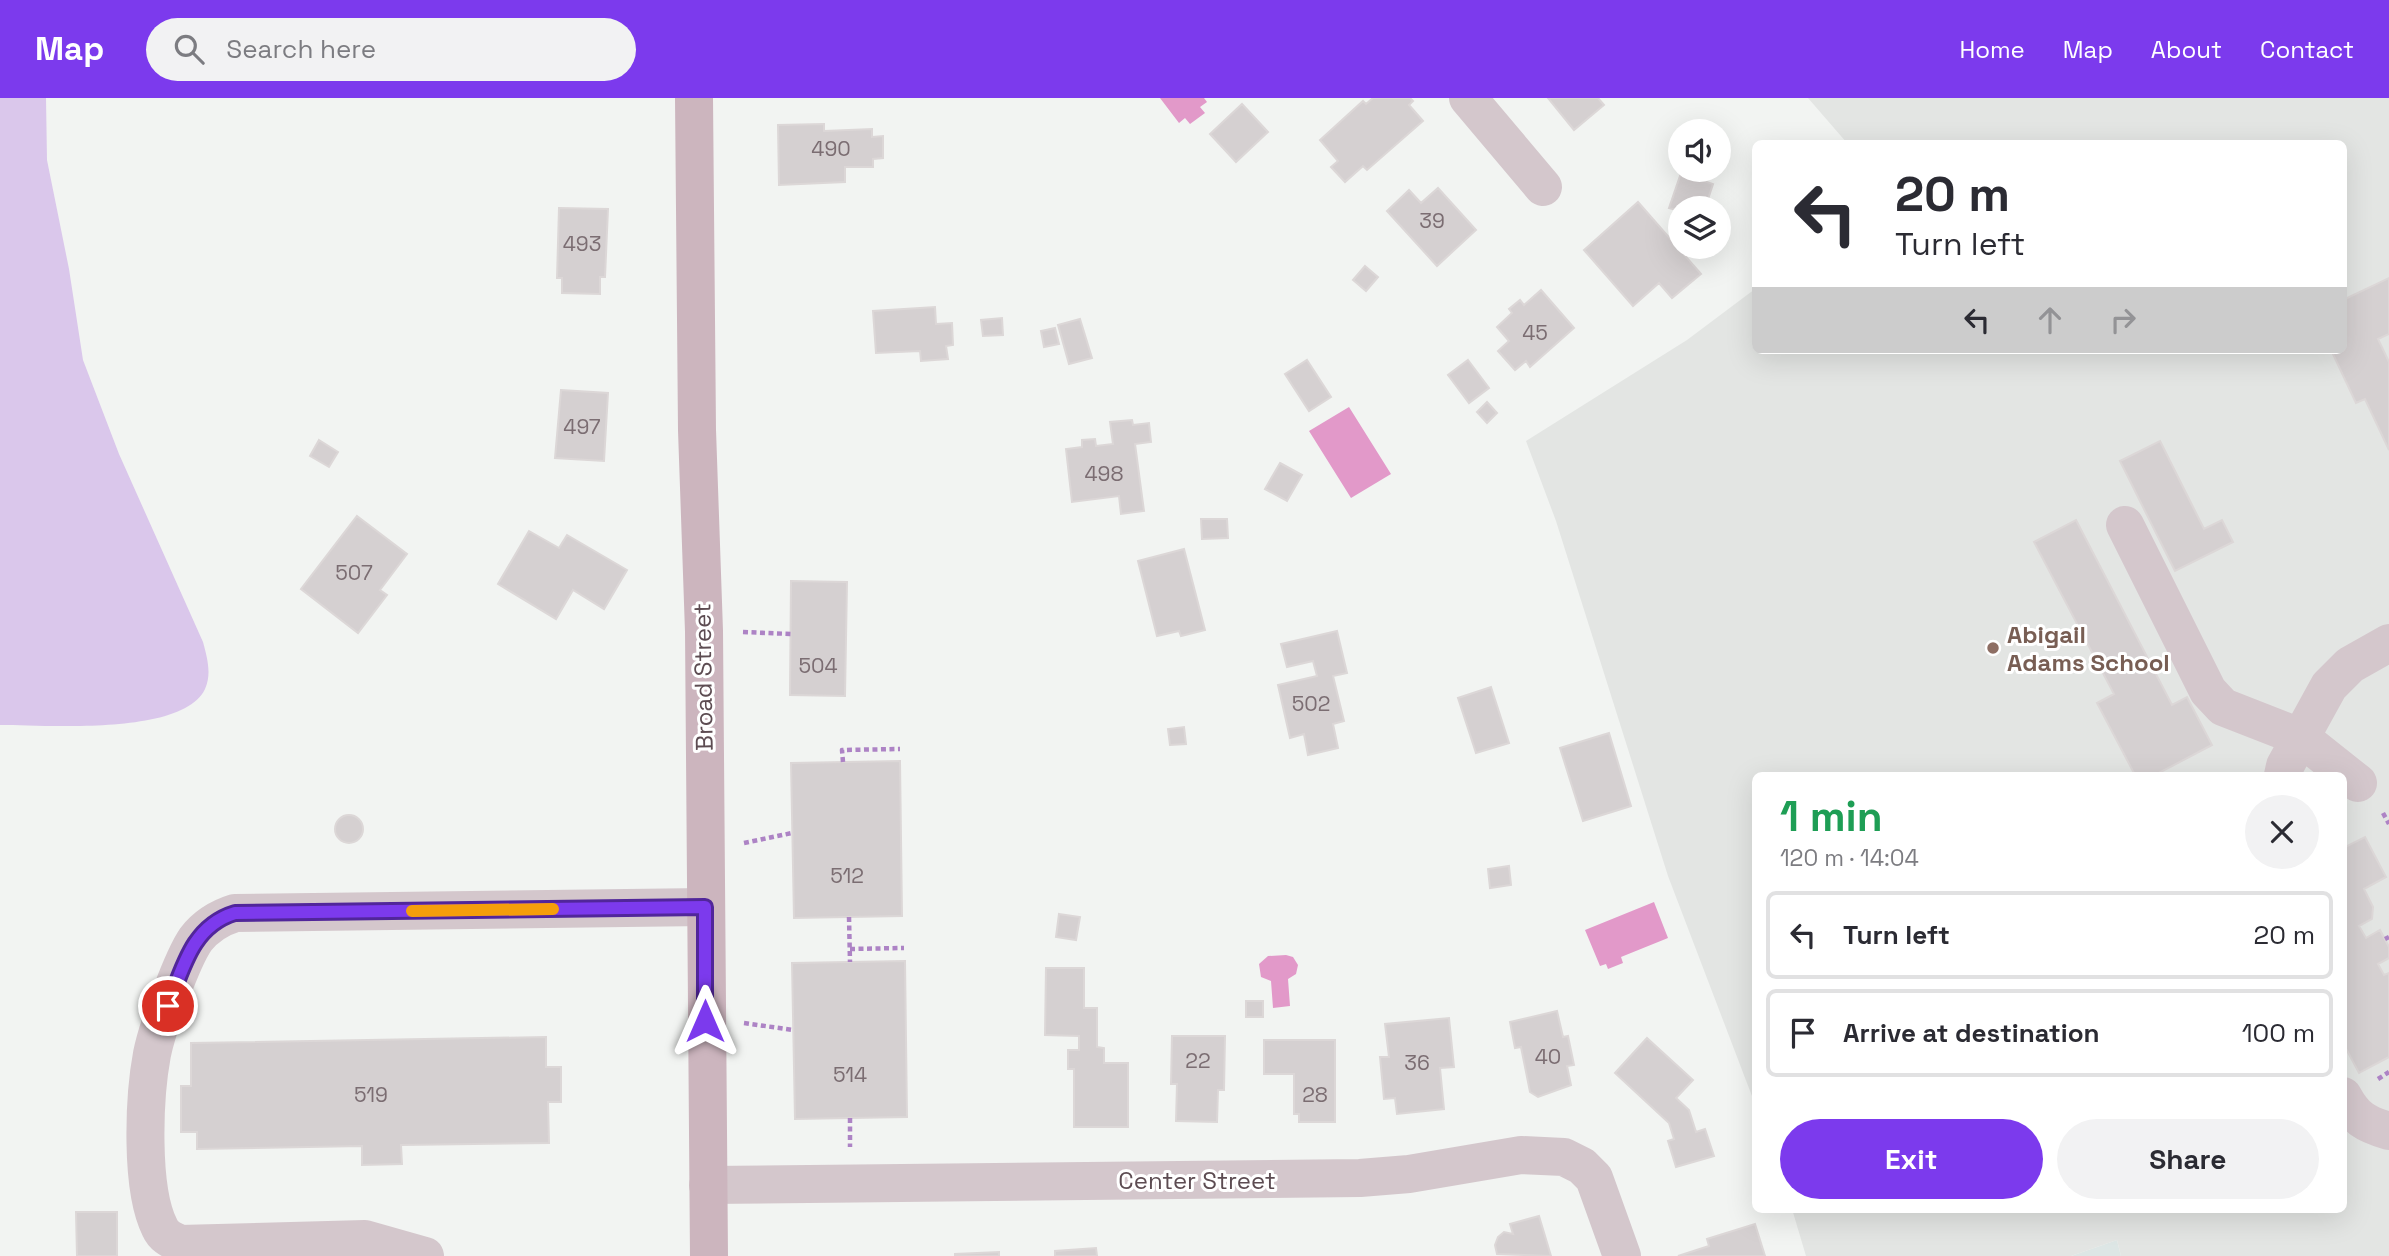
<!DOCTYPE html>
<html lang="en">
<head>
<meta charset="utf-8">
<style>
  :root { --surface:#fff; --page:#f2f2f3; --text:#2b2b33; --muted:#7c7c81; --line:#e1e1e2; --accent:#7c3aed }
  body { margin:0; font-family:"Space Grotesk",sans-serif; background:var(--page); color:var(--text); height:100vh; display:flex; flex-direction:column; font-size:26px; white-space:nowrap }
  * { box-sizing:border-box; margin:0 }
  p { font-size:23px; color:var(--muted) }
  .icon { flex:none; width:38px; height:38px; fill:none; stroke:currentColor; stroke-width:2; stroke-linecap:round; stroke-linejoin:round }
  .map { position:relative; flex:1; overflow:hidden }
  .details { position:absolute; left:1752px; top:674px; width:595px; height:441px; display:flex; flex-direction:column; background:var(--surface); border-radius:10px; box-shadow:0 7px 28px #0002 }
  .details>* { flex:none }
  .hud { position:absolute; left:1752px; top:42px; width:595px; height:214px; border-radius:10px; box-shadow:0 7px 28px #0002; background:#fff; color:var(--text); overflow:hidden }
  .buttons { position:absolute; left:1668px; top:21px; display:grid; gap:14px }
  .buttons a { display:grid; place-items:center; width:63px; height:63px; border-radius:50%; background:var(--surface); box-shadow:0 7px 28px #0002; font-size:35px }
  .pin { position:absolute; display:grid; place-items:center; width:60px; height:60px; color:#fff; margin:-30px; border:4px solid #fff; border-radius:50%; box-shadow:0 2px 7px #0007 }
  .me { position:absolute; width:77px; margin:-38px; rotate:0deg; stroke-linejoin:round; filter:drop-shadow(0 0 5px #0008) }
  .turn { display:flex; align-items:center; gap:24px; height:147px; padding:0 28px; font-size:32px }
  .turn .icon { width:91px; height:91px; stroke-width:2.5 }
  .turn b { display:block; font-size:49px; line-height:60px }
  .lanes { display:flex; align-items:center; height:66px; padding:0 28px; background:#0003; justify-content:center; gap:35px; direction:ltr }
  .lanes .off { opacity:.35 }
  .round { display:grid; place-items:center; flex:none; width:74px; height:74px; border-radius:37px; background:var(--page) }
  .summary { display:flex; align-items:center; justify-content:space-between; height:119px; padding:0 28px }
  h1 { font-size:42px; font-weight:600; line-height:52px; color:#1e9e55 }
  .primary-button { display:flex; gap:14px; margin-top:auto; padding:14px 28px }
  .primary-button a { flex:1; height:80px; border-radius:42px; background:var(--accent); color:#fff; font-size:28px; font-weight:600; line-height:80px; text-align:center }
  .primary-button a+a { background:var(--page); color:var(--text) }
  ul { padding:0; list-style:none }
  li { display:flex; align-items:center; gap:21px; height:88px; margin:0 14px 10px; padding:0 14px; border:4px solid var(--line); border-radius:10px }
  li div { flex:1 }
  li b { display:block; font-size:26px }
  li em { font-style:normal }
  header { display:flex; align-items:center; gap:42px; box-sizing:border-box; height:98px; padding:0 35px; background:var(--accent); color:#fff }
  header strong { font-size:33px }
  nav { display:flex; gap:38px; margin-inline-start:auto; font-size:24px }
  .search { width:490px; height:63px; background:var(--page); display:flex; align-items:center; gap:18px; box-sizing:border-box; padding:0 24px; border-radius:38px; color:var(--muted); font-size:26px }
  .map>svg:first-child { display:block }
</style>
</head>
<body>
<header>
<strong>Map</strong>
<div class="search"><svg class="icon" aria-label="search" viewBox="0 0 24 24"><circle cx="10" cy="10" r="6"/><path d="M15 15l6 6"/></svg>Search here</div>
<nav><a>Home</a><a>Map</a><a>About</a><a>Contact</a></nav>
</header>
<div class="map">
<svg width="2389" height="1158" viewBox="0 0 2389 1158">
  <rect width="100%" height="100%" fill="#f2f4f2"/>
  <path fill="#dde6e5" d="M2117,1142L2121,1158H2071Z"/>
  <path fill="#e3e5e3" d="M1808,0H2389V1158H2121L2117,1142L2071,1158H1806L1792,1111H2343V677H1755V1006L1668,778L1556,423L1526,343L1687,242L1755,191V252H2343V46L1847,45Z"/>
  <path fill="#dac7eb" d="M0,0H46L47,62L69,171L83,262L119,356L203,544C207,559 212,576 205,591C183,638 45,627 0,627Z"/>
  <path fill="#e299c9" d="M1160,0H1204L1207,4L1200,9L1205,15L1190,26L1185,20L1179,25Z
    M1349,309L1391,376L1351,400L1309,333Z
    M1654,804L1668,840L1621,859L1623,865L1608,871L1606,866L1600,868L1585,832Z
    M1286,857L1293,859L1298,867L1296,876L1288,881L1290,908L1273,910L1271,883L1261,879L1259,866L1268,858Z"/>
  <path fill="#d5d0d1" stroke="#dcd7d7" stroke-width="2" d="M1373,0H1410L1413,3L1409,7L1423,23L1367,72L1363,68L1345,84L1331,69L1338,63L1320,42L1363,3L1366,6Z
    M1548,0H1598L1604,7L1574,32Z
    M1242,6L1268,34L1236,64L1210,36Z
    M824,26V33L872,31V39L883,38V60L873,61V69H845V84L779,87L778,27Z
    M1681,75L1713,86L1705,110H1680V113L1669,110Z
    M1438,90L1476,132L1437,168L1387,113L1409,92L1421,105Z
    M1638,104L1701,176L1672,200L1659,185L1633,208L1584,152Z
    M559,110L608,111L605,179H600V196L562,195V180H557Z
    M1365,168L1378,179L1366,193L1353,182Z
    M2389,180V236L2378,241L2389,264V352L2365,301L2356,305L2331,252H2343V202Z
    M1541,192L1574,230L1530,269L1526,263L1515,272L1498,253L1509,243L1497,229L1512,215L1509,211L1520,202L1524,207Z
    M935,209L936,226L952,225L953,247L946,248L948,261L921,263L920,253L876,255L873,213Z
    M1002,220L1003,237L983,238L981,222Z
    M1080,221L1092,260L1069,266L1058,227Z
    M1055,230L1059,246L1044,249L1041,233Z
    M1307,262L1331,299L1309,313L1285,276Z
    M1468,262L1489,290L1469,305L1448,277Z
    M561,292L608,295L604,363L555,360Z
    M1487,304L1497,315L1487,325L1477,314Z
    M1132,322L1133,327L1149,325L1151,344L1135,346L1144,413L1121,416L1119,398L1072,404L1066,351L1082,349V342L1095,341L1096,348L1113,346L1110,324Z
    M319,342L338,354L329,369L310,358Z
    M2160,343L2204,431L2222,422L2233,444L2175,473L2120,363Z
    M1280,365L1302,377L1287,403L1265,391Z
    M357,418L407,456L380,492L387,497L358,535L301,491Z
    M1201,421H1227L1228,440L1202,441Z
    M2076,422L2172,607L2187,599L2212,647L2155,677H2135L2097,605L2114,596L2034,444Z
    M529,433L559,450L567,437L627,472L604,511L573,492L556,521L498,486Z
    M1184,451L1205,532L1181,538L1179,533L1157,538L1138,463Z
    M791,483L847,484L845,598L790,597Z
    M1337,533L1347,575L1333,578L1344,623L1333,626L1338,650L1308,657L1304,636L1290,640L1278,587L1317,578L1313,563L1287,569L1281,546Z
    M1491,589L1509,645L1476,655L1458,600Z
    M1184,629L1186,646L1170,647L1168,631Z
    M1609,635L1631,708L1583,723L1560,650Z
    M900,663L902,818L794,820L791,665Z
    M335 731a14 14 0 1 1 28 0a14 14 0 1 1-28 0Z
    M2365,739L2386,779L2364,791L2373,809L2372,821L2359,828L2366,840L2380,832L2389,849V860L2378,866L2384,877L2389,875V959L2359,975L2343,945V750Z
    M1509,768L1511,787L1490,790L1488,771Z
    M1059,816L1080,819L1076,842L1056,839Z
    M905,863L907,1019L795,1021L792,865Z
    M1046,870H1084V910H1097V949L1104,950V965H1128V1029H1074V971H1068V952H1079V938L1045,937Z
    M1246,903H1263V919H1246Z
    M1557,913L1563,939L1568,938L1574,967L1567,968L1571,987L1538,999L1530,994L1521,949L1515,950L1510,924Z
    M1449,920L1454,969L1440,970L1444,1011L1397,1016L1395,1000L1384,1001L1380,959H1389L1385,926Z
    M1172,938H1225L1224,992H1218L1217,1024L1176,1023L1177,986H1171Z
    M546,939V969H561V1004H548L549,1045L401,1047L402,1066L362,1067V1048L197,1051V1034H181V988H191V945Z
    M1647,940L1693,982L1676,1000L1689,1012L1696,1034L1705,1031L1714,1058L1676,1069L1668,1043L1674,1041L1669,1025L1615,975Z
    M1264,942H1335V1024H1299V1016H1294V976H1264Z
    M76,1114H117V1158H77Z
    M1539,1118L1551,1158L1497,1156L1495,1147L1498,1139L1504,1134L1513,1136L1510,1126Z
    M1755,1126L1765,1158H1678L1709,1148L1707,1141Z
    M1096,1150L1097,1158H1055V1153Z
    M999,1154V1158H955V1156Z"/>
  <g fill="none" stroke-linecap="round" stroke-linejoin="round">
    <path stroke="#ad83c5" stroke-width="4.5" stroke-dasharray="5 3.5" stroke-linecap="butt" d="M743,534L791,536
      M843,664L842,652L900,651
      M2383,715L2389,726
      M744,745L792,735
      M849,819L850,864
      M2385,841L2389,839
      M850,851L904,850
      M744,925L793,932
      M2378,981L2389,974
      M850,1020V1049"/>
    <path stroke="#d4c7cc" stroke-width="38" d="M1468,0L1543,89
      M2125,427L2208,593L2223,609L2300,639L2358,685
      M2283,677L2285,668L2329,588L2350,567L2389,545
      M2343,998C2355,1020 2365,1026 2389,1033
      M708,1087L1360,1080L1409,1076L1521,1057L1564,1059L1582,1068L1594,1080L1622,1158
      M425,1158L365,1141L180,1146C172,1142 164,1139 160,1130C140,1091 144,999 152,956C157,931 182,861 196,841C207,827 219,820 235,815L705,809"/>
    <path stroke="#ccb5be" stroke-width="38" d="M694,0L697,332L704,533L709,1158"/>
  </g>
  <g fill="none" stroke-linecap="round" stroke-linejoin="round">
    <g stroke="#51269a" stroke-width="18">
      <path id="route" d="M168,908C183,870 192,828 235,815L705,809V923"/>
    </g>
    <use href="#route" stroke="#7c3aed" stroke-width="12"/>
    <path stroke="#f59e0b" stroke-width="12" d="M412,813L553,811"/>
  </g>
  <circle fill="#8d6e63" stroke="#fff" stroke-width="2.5" cx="1993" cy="550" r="7"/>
  <g text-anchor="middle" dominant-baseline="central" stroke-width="6" stroke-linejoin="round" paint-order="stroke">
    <g font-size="21" fill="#7b6d72">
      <text x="831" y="50">490</text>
      <text x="1432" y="122">39</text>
      <text x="582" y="145">493</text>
      <text x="1535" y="234">45</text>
      <text x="582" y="328">497</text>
      <text x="1104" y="375">498</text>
      <text x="354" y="474">507</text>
      <text x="818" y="567">504</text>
      <text x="1311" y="605">502</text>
      <text x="847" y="777">512</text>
      <text x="1548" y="958">40</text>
      <text x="1198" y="962">22</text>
      <text x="1417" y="964">36</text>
      <text x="850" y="976">514</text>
      <text x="371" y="996">519</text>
      <text x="1315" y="996">28</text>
    </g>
    <g font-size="24" font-weight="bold" fill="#785e54" stroke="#fff" text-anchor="start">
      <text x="2007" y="536">Abigail<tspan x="2007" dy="28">Adams School</tspan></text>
    </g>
    <g font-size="24" fill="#5d4c52" stroke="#fff">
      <text transform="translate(703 579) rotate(-91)">Broad Street</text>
      <text x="1197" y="1082">Center Street</text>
    </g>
  </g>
</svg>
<div class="buttons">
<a><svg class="icon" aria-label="sound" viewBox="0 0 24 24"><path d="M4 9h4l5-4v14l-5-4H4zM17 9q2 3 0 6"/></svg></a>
<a><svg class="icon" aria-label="layers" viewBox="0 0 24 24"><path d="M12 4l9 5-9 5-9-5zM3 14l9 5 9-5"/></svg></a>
</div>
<div class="pin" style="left:168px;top:908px;background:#d93025"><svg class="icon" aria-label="arrive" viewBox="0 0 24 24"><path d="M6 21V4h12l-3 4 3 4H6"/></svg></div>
<svg class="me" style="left:705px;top:923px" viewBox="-20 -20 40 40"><path d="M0-17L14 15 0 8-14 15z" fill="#7c3aed" stroke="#fff" stroke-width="4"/></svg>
<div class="hud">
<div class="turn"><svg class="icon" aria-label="left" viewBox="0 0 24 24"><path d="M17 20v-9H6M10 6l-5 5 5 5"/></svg><div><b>20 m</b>Turn left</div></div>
<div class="lanes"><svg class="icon" aria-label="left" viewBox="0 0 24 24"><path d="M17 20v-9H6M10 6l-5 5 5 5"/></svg><svg class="icon off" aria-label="ahead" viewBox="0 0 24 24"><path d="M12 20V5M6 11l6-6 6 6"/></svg><svg class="icon off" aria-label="right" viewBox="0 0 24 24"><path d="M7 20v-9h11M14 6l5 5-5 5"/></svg></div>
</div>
<section class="details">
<div class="summary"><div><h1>1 min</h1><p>120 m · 14:04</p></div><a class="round"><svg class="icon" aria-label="close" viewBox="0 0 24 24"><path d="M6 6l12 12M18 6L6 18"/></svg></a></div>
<ul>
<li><svg class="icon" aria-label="left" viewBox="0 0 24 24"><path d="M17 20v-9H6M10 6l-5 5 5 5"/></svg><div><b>Turn left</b></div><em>20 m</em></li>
<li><svg class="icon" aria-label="arrive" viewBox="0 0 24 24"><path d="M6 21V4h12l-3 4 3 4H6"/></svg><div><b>Arrive at destination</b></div><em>100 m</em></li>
</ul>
<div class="primary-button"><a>Exit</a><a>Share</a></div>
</section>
</div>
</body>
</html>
